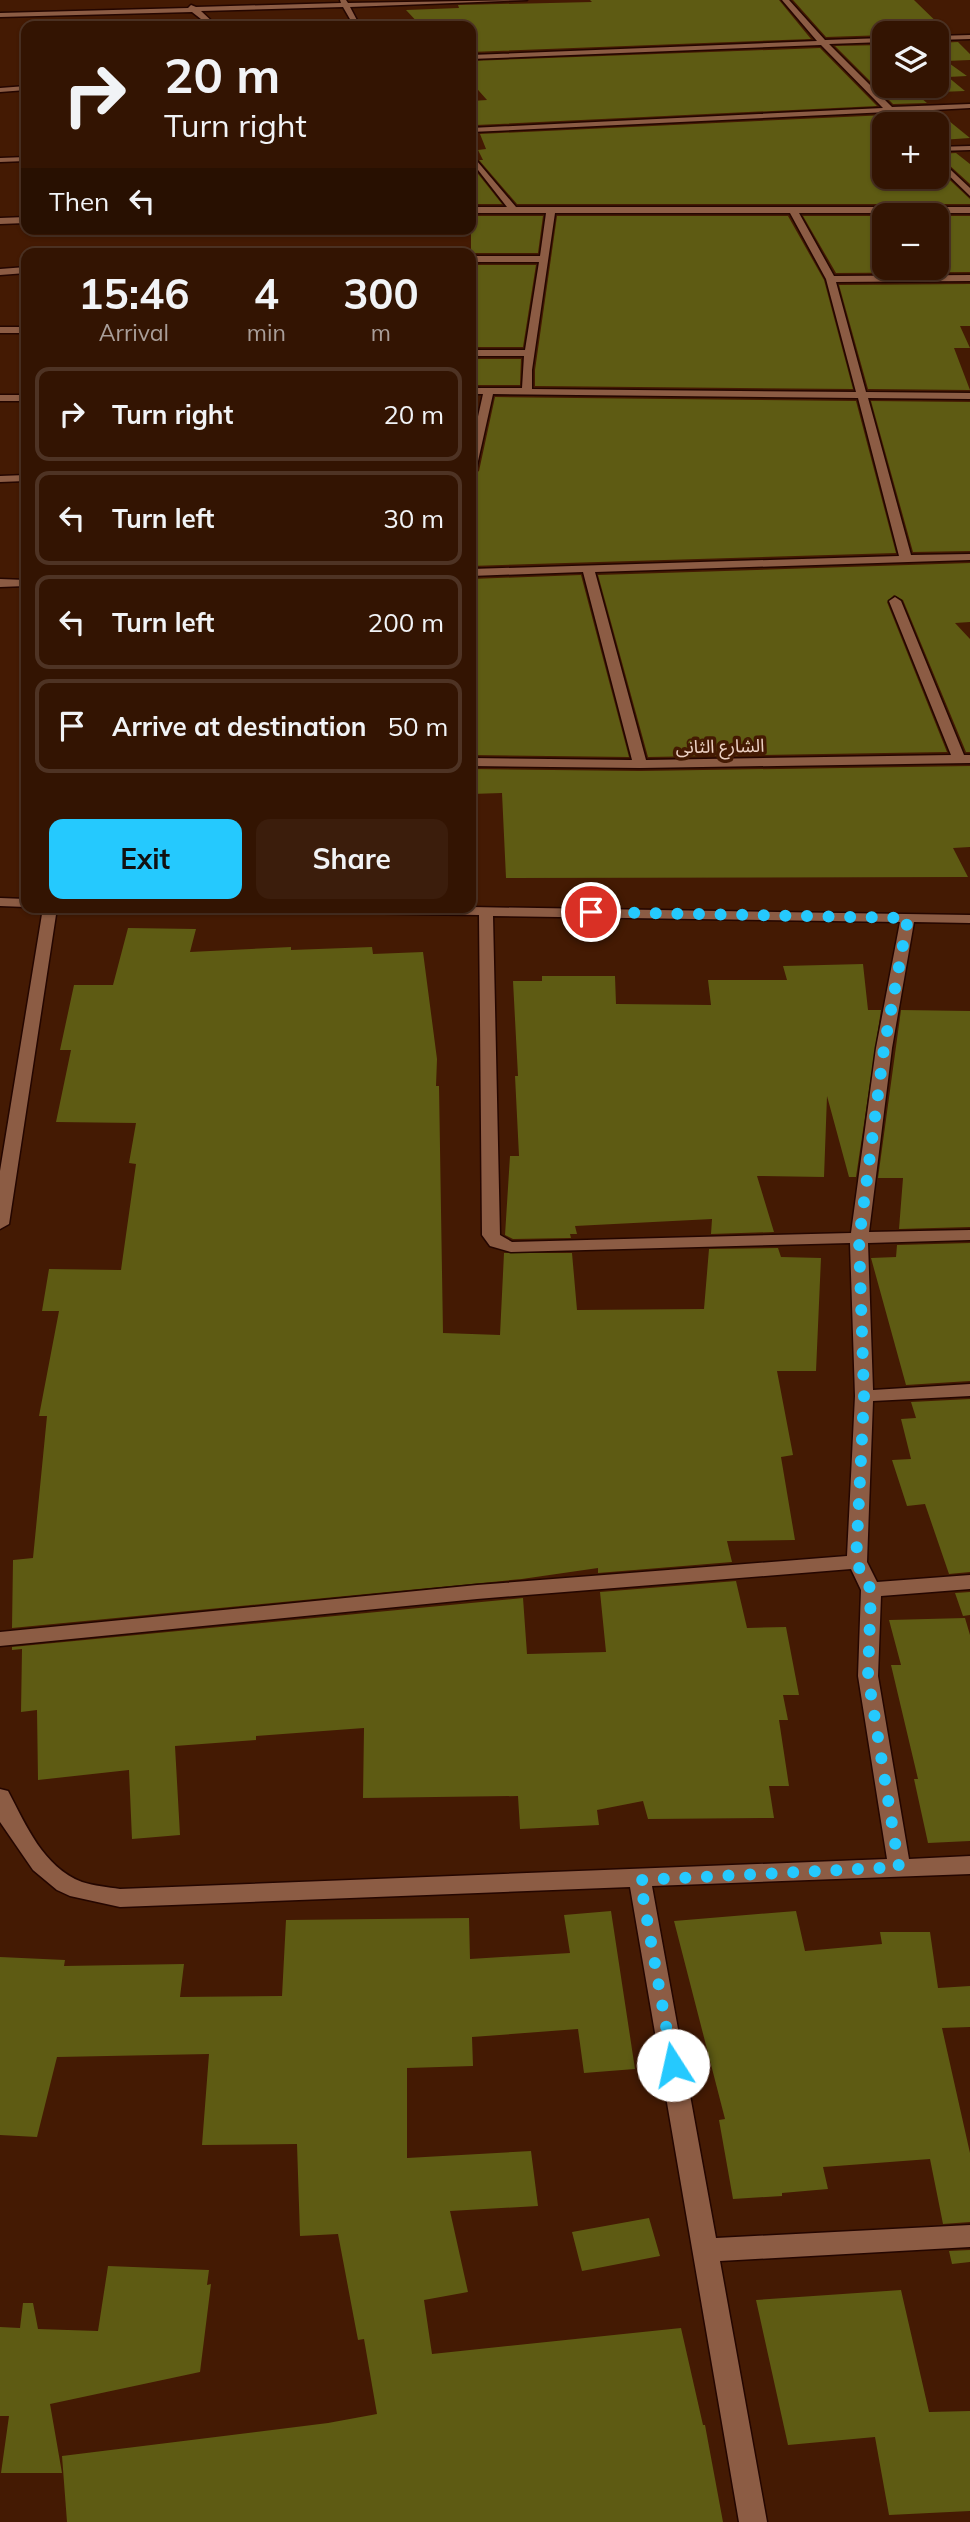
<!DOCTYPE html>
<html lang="en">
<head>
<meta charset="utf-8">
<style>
  :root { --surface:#331402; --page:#3b1d0c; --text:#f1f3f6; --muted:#a99e99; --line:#4e3324; --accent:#25c9fe }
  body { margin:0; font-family:Mulish,"Noto Sans Arabic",sans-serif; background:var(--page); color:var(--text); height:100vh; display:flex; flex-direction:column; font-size:26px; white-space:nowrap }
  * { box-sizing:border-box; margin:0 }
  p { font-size:23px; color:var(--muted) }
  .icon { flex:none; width:38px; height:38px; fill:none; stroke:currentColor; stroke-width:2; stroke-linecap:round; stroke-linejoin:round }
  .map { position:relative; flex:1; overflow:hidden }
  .side { position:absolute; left:21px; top:248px; width:455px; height:665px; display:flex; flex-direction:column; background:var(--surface); border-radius:14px; box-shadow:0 2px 5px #0004,0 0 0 2px var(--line) }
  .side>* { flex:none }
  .hud { position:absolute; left:21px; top:21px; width:455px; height:214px; border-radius:14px; box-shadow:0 2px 5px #0004,0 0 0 2px var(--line); background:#331402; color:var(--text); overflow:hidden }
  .tools { position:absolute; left:872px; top:21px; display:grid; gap:14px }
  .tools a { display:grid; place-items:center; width:77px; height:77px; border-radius:14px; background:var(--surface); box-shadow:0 2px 5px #0004,0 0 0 2px var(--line); font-size:35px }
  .pin { position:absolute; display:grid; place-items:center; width:60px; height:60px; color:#fff; margin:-30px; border:4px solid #fff; border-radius:50%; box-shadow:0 2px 7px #0007 }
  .me { position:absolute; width:77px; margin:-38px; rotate:350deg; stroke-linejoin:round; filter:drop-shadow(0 0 5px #0008) }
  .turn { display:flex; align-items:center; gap:24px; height:147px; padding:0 28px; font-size:32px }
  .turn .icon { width:91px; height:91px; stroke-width:2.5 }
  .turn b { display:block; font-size:49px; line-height:60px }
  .then { display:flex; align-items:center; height:66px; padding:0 28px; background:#0003; gap:14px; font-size:26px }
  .eta { display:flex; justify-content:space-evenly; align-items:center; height:119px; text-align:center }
  .eta b { font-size:42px; font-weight:700; line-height:49px }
  .cta { display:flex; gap:14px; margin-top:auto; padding:14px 28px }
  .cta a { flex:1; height:80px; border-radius:14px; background:var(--accent); color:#111; font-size:28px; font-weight:700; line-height:80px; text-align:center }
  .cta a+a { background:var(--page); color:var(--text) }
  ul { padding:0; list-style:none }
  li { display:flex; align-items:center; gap:21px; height:94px; margin:0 14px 10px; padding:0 14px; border:4px solid var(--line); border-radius:14px }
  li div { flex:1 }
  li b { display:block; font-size:26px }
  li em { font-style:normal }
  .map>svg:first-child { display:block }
</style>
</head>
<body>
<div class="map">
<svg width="970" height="2522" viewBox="0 0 970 2522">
  <rect width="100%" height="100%" fill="#441a03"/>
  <path fill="#5e5b13" d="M590,0H779L811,39L471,52V26H421L406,10L459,8L458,5L592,2Z
    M793,0H914L948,33L826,37Z
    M958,42L970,54V60L946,61L967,76L948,77L965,91L915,93L927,103L893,104L835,46L884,45V86H936V43Z
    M820,48L877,106L476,125L471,113V101L487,100L471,82V61Z
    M938,112L970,138L941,140L946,144H936V124H911L902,114Z
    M887,115L897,124H884V177H936V167L970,199V204H517L479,160H483L478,150L486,149L480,134Z
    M956,153L970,164V184L937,154Z
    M471,165L502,204H471Z
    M471,216H543L538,253H471Z
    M557,216H788L824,280L853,389L535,386V370Z
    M803,216H884V268H936V216H970V272L836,273Z
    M474,265H536L523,347H471V284Z
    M970,284V326H960L970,348H954L970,390L868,389L839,285Z
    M471,359H521L520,385H471Z
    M495,397L856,401L896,553L471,566V476L479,471Z
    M871,401L970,402V551L913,552Z
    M970,563V622L955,623L970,639V752H966L903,600L894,595L887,602L947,752L648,757L598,575Z
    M581,575L629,757L471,755V611H478L471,579Z
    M970,766V847L953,848L968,877L506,878L502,793L471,794V769L640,771Z
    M128,928L196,929L190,952L291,947V950L372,947L373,954L423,952L437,1059L436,1086H439L443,1333L500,1335L504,1253H572L577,1310L704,1309L709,1249L778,1248L781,1257L821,1258L816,1371H777L793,1455L781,1457L795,1540L727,1541L732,1562L598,1573V1568L522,1579L12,1628L13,1560L33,1558L47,1416H39L59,1311H42L49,1269L121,1270L136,1164L129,1163L136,1123L56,1122L71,1050H60L74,985H113Z
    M863,964L868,1010H881L856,1177H849L827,1096L824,1177L757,1176L774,1232L711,1234L712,1219L575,1226L577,1234H570L571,1238L513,1239L505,1235L510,1156H519L515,1076H518L513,981H542V976H615L616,1004L711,1005L708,980H787L783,966Z
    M901,1010L970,1011V1227L899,1229L903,1178H878Z
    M970,1243V1381L906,1385L871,1258L896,1257L897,1245Z
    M970,1399V1572L949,1574L925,1504L907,1506L892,1460L911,1459L901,1419L916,1418L911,1402Z
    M736,1581L747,1628L786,1627L799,1695H783L788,1720H779L789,1786H769L774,1818L648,1819L643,1801L597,1810L599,1825L520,1829L518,1796L363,1798L364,1728L256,1736V1740L175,1746L180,1835L132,1839L129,1770L38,1780L37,1710L21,1712L22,1649L12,1650V1647L523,1598L527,1654L606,1652L600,1592Z
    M970,1592V1615L963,1616L955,1593Z
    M965,1618L970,1635V1841L928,1843L914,1779H918L891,1665H901L889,1620Z
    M611,1911L635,2069L584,2073L578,2029L472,2037L473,2066L407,2068V2158L531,2151L538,2206L450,2211L468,2292L424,2300L432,2354L681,2328L703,2425H705L723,2522H67L62,2456L328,2423L377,2414L364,2339L358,2340L338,2234L300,2236L297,2144L202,2145L209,2054L57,2057L37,2137L0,2135V1957L65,1960L64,1966L184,1964L180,1997L282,1996L286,1920L469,1918L470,1959L570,1953L564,1915Z
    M796,1911L805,1951L882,1944L880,1932H930L938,1988L970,1986V2027L942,2028L970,2153V2222L943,2224L930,2159L823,2167L828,2189L782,2193V2196L733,2199L719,2120L725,2119L674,1921Z
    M649,2218L660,2256L582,2271L572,2232Z
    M970,2250V2262L952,2264L949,2251Z
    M108,2266L209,2270L207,2285L211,2284L200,2372L50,2404L62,2473H1L9,2416H0V2327L20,2328L23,2303H33L38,2329L98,2331Z
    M901,2290L929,2412L970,2411V2511L889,2515L875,2437L788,2445L756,2300Z"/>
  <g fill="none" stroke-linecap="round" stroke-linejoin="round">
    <g stroke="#240600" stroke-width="3">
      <path id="minor" d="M340,0H346L348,3L527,0L350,7L360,26H354L343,7L201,11L217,26H210L192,12L0,17V13L188,8L191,5L196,7L341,3Z
        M782,0H789L825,40L884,38V42L829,44L892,107L970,104V108L896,112L908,124H900L888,112L471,132V128L883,108L821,45L471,59V55L817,41Z
        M970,35V39L936,40V36Z
        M26,86V90L0,92V88Z
        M970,146V150L936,151V147Z
        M471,154L516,207H970V213H799L834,276L970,275V281L836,282L866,392L970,393V399L868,398L911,555L970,554V560L595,572L646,760L951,755L889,601L895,597L901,601L964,755H970V763L640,768L471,766V758L632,760L583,572L471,576V569L899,556L858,398L493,394L476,470L471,473V448L483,394H471V388H522L524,356H471V350H525L539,262H471V256H540L546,213H471V207H507L471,161ZM555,213H790L826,279L856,392L532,389V370Z
        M936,156L970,188V196L936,163Z
        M26,157V161L0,162V158Z
        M26,217V223L0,224V218Z
        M26,267V273L0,275V269Z
        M0,327H26V333H0Z
        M0,395H26V401H0Z
        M26,475V481L0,482V476Z
        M0,579L26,580V586L0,587Z
        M0,898L26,899V907L0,906Z
        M471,907L970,915V923L914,922L892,1048L869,1232L970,1230V1240L868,1243L873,1390L970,1384V1396L873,1401L867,1562L877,1582L970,1575V1589L881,1596L878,1676L909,1859L970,1856V1874L652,1886L716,2238L970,2225V2247L720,2261L767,2522H739L630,1887L120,1907L70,1896L57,1890L33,1870L0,1822V1789L8,1791C26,1825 43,1867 82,1882C94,1886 108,1887 120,1889L887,1859L858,1676L861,1590L851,1569L477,1599L0,1646V1632L477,1585L847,1556L855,1396L850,1243L511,1252L490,1246L482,1235L479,915L291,912L284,908ZM493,916L900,922L876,1048L851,1233L512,1242L500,1235Z
        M43,908H57L9,1224L0,1229V1171Z"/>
    </g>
    <use href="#minor" fill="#8c5c44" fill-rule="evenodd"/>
  </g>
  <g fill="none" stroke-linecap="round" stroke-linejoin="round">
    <path stroke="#25c9fe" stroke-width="12" stroke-dasharray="0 21.6" d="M591,912L908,918L884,1048L859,1240L864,1396L856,1562L871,1590L868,1676L899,1867L640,1880L673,2065"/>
  </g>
  <g text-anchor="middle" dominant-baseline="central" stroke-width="7" stroke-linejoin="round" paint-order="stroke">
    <g font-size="18" fill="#eed2c5" stroke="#441a03">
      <text transform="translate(720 746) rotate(-1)">الشارع الثانى</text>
    </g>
  </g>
</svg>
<div class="tools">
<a><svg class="icon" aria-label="layers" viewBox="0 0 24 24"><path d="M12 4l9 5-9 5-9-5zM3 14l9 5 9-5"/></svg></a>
<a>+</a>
<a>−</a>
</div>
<div class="pin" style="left:591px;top:912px;background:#d93025"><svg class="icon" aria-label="arrive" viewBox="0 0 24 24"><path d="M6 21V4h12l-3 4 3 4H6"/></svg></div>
<svg class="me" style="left:673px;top:2065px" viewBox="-20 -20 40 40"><circle r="19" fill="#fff"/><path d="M0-13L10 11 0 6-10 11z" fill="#25c9fe"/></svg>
<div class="hud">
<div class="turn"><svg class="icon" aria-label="right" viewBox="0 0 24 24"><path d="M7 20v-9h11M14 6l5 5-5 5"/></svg><div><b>20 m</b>Turn right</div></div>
<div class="then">Then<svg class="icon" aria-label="left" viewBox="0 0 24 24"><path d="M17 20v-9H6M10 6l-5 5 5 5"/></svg></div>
</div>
<section class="side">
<div class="eta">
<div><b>15:46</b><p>Arrival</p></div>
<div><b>4</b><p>min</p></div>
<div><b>300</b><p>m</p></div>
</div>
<ul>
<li><svg class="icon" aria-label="right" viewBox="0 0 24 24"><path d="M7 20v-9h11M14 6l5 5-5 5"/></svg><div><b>Turn right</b></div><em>20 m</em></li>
<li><svg class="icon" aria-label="left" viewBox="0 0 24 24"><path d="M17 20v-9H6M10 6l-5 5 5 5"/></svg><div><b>Turn left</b></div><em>30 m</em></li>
<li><svg class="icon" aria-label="left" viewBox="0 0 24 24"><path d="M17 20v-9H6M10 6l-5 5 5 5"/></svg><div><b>Turn left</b></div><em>200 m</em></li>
<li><svg class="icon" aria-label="arrive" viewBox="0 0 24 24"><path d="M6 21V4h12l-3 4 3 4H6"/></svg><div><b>Arrive at destination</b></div><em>50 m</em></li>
</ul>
<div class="cta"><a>Exit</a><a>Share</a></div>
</section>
</div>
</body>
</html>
